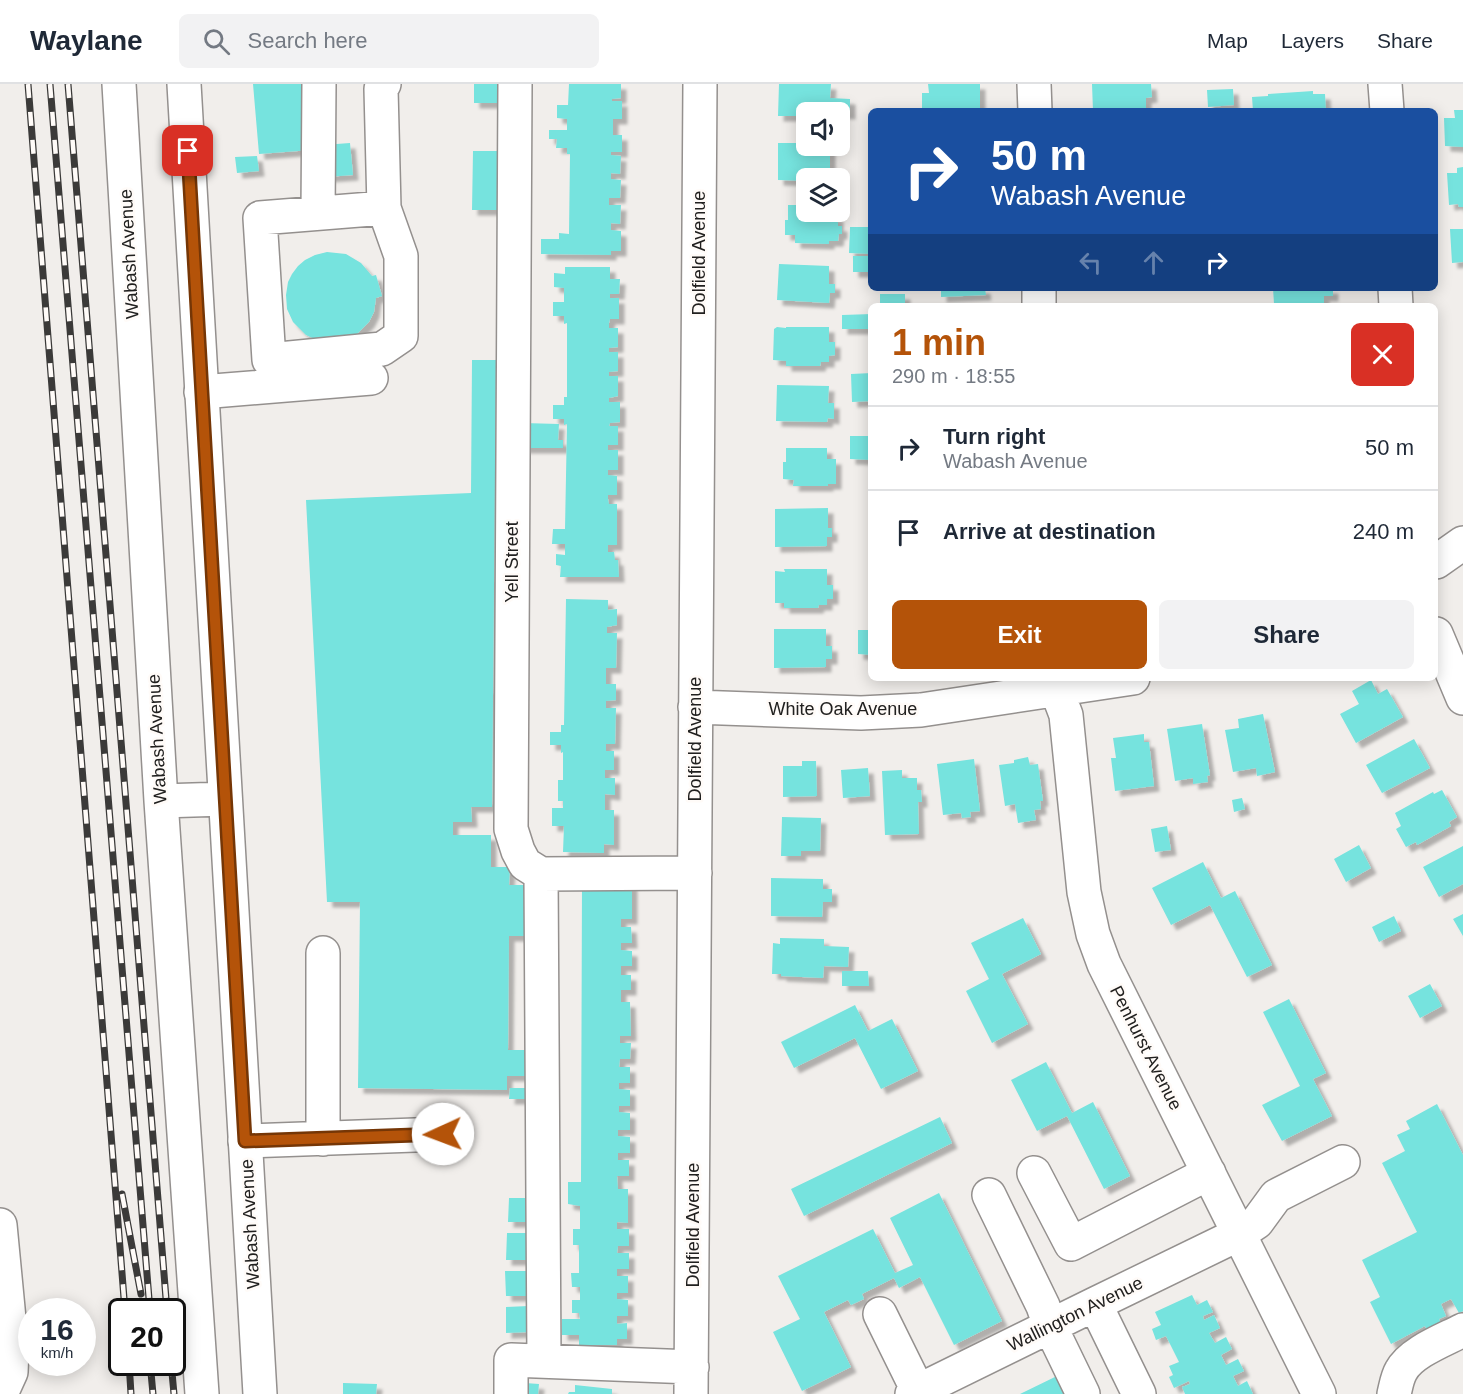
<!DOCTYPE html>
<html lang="en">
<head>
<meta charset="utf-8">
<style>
  :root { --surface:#fff; --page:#f2f2f3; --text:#1f2937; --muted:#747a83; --line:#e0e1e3; --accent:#b45309 }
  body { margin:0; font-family:Arial,sans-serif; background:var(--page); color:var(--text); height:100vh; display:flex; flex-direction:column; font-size:22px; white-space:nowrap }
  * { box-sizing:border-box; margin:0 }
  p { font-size:20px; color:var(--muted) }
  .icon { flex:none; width:33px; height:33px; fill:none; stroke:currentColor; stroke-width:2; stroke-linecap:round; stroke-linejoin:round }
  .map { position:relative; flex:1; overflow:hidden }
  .sheet { position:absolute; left:868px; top:219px; width:570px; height:378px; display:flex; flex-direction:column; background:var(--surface); border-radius:9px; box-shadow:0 3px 15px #0003 }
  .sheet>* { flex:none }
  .top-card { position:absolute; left:868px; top:24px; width:570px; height:183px; border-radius:9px; box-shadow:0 3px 15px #0003; background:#1a4fa0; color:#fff; overflow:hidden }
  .tools { position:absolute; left:796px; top:18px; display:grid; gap:12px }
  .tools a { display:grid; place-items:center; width:54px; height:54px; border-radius:9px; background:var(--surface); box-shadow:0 3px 15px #0003; font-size:30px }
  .speed { position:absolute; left:18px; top:1214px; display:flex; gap:12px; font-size:30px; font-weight:700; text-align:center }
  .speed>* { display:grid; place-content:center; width:78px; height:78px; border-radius:50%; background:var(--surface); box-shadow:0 3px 15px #0003; line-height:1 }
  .speed small { font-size:15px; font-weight:400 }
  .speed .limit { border:3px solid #111; border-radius:9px; background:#fff; color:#111 }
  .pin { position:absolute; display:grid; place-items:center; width:51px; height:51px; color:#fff; margin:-26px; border-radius:12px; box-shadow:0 3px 9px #0006 }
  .me { position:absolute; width:66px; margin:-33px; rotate:268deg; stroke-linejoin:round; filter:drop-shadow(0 0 4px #0008) }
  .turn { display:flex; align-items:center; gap:21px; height:126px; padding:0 24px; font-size:27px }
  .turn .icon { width:78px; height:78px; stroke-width:2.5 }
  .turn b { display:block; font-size:42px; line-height:51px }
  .lanes { display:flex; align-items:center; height:57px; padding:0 24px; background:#0003; justify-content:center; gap:30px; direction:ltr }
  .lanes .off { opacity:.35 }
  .round { display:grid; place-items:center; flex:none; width:63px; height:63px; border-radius:9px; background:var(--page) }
  .headline { display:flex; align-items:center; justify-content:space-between; height:102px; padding:0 24px }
  h1 { font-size:36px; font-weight:700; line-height:45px; color:var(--accent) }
  .button { display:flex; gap:12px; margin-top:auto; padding:12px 24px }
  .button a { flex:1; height:69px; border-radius:9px; background:var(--accent); color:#fff; font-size:24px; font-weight:700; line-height:69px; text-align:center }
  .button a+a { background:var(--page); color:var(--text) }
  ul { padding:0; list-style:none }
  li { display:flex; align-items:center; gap:18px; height:84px; padding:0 24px; border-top:2px solid var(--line) }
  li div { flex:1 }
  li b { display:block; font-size:22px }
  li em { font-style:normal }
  header { display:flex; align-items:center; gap:36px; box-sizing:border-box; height:84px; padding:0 30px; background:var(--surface); border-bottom:2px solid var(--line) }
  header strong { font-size:28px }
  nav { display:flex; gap:33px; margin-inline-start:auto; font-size:21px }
  .search { width:420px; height:54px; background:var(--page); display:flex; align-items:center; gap:15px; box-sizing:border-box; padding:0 21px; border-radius:9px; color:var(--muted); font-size:22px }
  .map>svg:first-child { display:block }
</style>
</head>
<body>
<header>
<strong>Waylane</strong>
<div class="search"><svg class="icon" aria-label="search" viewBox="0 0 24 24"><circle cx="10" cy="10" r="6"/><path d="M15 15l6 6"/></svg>Search here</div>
<nav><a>Map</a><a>Layers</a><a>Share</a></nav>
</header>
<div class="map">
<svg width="1463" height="1310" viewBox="0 0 1463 1310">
  <defs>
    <filter id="shadow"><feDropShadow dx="5.5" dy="5.5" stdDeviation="1.5" flood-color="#0004"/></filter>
  </defs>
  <rect width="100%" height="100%" fill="#f1eeeb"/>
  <path fill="#76e3de" filter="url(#shadow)" d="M253,0H306L311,66L259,70Z
    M474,0H498V19H474Z
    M569,0H621V14L612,15V17H622V35H613V51H622V68H611V71L621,72L620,90L611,89V95L621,96L620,114H609V121H621L620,140L611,139V146L621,147V167H611V171L541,170V155H559V149L569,150L570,70H567V64H556L557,55H549V46H567V35L557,34V21H568Z
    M779,0H831L830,14L850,15V30L807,28V32H778Z
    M928,0H980V26H922V9H929Z
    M1092,0H1151L1152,13L1146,14V27H1093Z
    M1233,5L1234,21L1208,23L1207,6Z
    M1313,7V10H1325L1326,27H1253L1252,13L1268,12V10Z
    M1454,26H1463V63L1445,62L1444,34H1455Z
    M350,59L353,91L326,93L323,61Z
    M778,59H807V62H830V94H807V97L778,96Z
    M473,67H499L497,126H472Z
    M257,72L259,87L237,89L235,73Z
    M1463,83V123H1459L1458,120L1449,121L1447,89H1457V84Z
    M788,121H807V128H830V132H838V142H842V150H839L838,157H829V160L795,159V151H785V136H788Z
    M850,143H872V170L849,169Z
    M1450,145H1463V178L1452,179Z
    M327,168L346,170L361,179L372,192L376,191L382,212L376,214L374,228L369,238L355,252L319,257L306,251L293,238L287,225L286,211L288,198L292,190L298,182L305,176L315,171Z
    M853,172H872V188H853Z
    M779,180L829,182V200H835V209H830L829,219L777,216Z
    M565,183H610V195H620L619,210H610V214H619V235H610L609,239V244H618V263L609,264V268H618V287L609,288V292H618V312L609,314V318H620V338L610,339L609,342H618V361H608V366H618V386H608V391L617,392V411H608V415L609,420H617V461H608V468H614L615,476H618L619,493H560L561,482L556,481V470L565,471V460H552L553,445H565L567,340L564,341V335H553V321H564V313H567V239L564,240V232H553V218H564V204L554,203V189L565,190Z
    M941,204H985L986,211L941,213Z
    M1273,204H1333V212H1324V219L1274,220Z
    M880,210H905V222H880Z
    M872,230V245H842V231Z
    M777,243L786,244V243H829V258H835V271L829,272V278H821L820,282H786V277L773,276L774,245Z
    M472,276H496L492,723H471L472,738H453V751H491V783H510L509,801H526L532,852H509L508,966H532V992H507V1006L358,1004L360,818H327L306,416L471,409Z
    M872,289V317L852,318L851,290Z
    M777,301L829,302L828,319H834V335L828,334L827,338L776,337Z
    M523,339L559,340L558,356H563V364H523Z
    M850,352H872V376L850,375Z
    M786,364H827V375H836V400H828V402H793L794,396L783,395V378H786Z
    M828,424V444H832V453H827V462L775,463V425Z
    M784,485H827V501H833V515H827V521H819L818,524H784V519H775V487L785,488Z
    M566,515L608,516V526L617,525V541L607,543V549H617L616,584H606V600H616V616L606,617V624H616L615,660H606V667H614V686H605V694H615V711L605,710V726H614V761L604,760V769L563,768L564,742H552V724H563V717H558V696H563V668L561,669V661H550V648H561V641H564Z
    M774,545H826V562H832V575H826V583L774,584Z
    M858,546H872V571L858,570Z
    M1371,596L1378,610L1387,605L1403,633L1356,659L1340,630L1359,620L1352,607Z
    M1263,630L1275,688L1257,692L1256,684L1233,688L1225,646L1239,644L1238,635Z
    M1202,640L1210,691L1207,692L1208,698L1193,700V694L1175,697L1167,645Z
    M1144,650V658H1149L1154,702L1115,707L1111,674H1116L1113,654Z
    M1414,655L1430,684L1382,709L1366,681Z
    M1028,673L1030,681L1038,680L1043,717H1040L1041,725L1034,726L1036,736L1018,739L1015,720L1005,722L999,681L1014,679V676Z
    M974,675L980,727L970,728L971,733L962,734L961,729L943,731L937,680Z
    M802,677H816L817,712L783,713V682H802Z
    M868,684L870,712L843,714L841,686Z
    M902,686V694H917V706H921L922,718H918L919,750L885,751L882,687Z
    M1442,706L1457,733L1449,738L1451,742L1417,761L1416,758L1406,763L1396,745L1401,742L1395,729L1433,708L1434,710Z
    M1242,714L1245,725L1234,728L1232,716Z
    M782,733L821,734L820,767H801V772H781Z
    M1167,742L1171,766L1155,768L1151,745Z
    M1359,761L1371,784L1346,798L1334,775Z
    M1463,762V800L1439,813L1423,783Z
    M1203,778L1221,814L1235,807L1272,881L1247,893L1210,821L1171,841L1152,804Z
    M771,794L823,795V805H832V818H823L822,833L771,832Z
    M582,795L632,800V835H621V843H631L632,859H621V866L632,867V882H621V891H631V906H621V918H630L631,952H620V959H631L630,975H620L619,983H630V999H619V1005L630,1006V1022H619V1028L630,1029V1046H618V1052L630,1053V1069H618V1076H629V1092H617L618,1105H628V1139L617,1138V1145H629V1162H618L617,1169H629V1185H617V1192H628V1209H617V1215L628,1216V1232H617V1240L627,1239V1255H617V1261H579V1251H562V1235H580L579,1229H572V1216H580V1203H572L571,1189H579V1161H573V1145H580V1122L568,1120V1098H581Z
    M1463,830V852L1453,835Z
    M1394,832L1401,847L1379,858L1372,843Z
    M1023,834L1041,870L1002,890L1028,940L992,959L966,907L989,895L971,859Z
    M780,854L824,855V862L849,863L848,883L824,882L823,894L781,892V890H772L773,859L780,860Z
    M842,887H868L869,902H842Z
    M1430,900L1442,922L1420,934L1408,912Z
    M1289,915L1326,989L1313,995L1332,1032L1282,1057L1262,1021L1300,1002L1263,928Z
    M855,921L868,947L892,935L918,987L881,1005L855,954L794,984L781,958Z
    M1046,978L1072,1029L1093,1018L1130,1092L1104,1105L1067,1032L1037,1047L1011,996Z
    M510,1004H530L531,1015H509Z
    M1437,1020L1463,1071V1227L1459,1229L1451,1215L1441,1220L1446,1232L1439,1235L1441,1239L1427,1246L1425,1242L1391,1260L1370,1218L1380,1213L1362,1176L1417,1148L1382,1079L1405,1067L1397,1051L1410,1045L1406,1037Z
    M940,1033L952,1059L804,1132L791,1105Z
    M939,1109L1002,1237L954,1261L920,1193L899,1204L894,1194L862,1210L864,1215L851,1221L848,1216L824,1228L851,1283L802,1307L773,1248L800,1235L778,1192L873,1145L895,1189L913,1181L890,1134Z
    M509,1114H531V1138H508Z
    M507,1149H528V1176H506Z
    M505,1187H528V1212H506Z
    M1192,1211L1197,1221L1207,1216L1213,1228L1203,1232L1204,1236L1214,1231L1220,1244L1209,1249L1215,1259L1226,1253L1232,1265L1221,1271L1226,1281L1238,1275L1244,1287L1233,1292L1238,1302L1247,1297L1253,1310H1185L1182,1303L1190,1300L1189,1297L1174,1304L1169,1293L1173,1291L1169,1282L1179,1278L1166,1252L1156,1256L1152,1245L1161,1241L1155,1228Z
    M529,1222L530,1248L506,1249V1223Z
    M1059,1291L1068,1310H1020Z
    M343,1299L377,1300L376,1310H343Z
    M525,1299L539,1300L538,1310H524Z
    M575,1301L612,1305V1310H568L569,1308H575Z"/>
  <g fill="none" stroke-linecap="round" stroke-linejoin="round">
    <g stroke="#94908e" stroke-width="36">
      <path id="minor" d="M515,0L511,745L518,767L525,780L541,790L695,789
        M1034,0L1035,27
        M1385,0L1387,27
        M384,124L260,134L269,276L382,265L401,252V172L384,124L381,5L384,0
        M318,129L319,0
        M1039,204V222
        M1395,204L1396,222
        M201,308L371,294
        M1436,478L1463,459
        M1436,550L1463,614
        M1052,594L1066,631L1084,808L1093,850L1104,880L1319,1310
        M695,623L861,629L921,626L1133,594
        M541,790L544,1277
        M323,869V1055
        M245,1057L443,1050
        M1034,1089L1071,1160L1209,1089
        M989,1111L1043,1222L1050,1242L1083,1310
        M0,1141L12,1266L11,1288L1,1310
        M1095,1220L1139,1310
        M880,1230L918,1307
        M511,1310V1276L692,1283
        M691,1310L700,0
        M912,1310L1095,1220L1239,1150L1257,1138L1276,1112L1343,1078
        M1394,1310C1396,1302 1397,1294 1401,1287C1411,1268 1444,1256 1463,1246"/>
    </g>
    <g stroke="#94908e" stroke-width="36">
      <path id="major" d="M119,0L161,717L202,1310
        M184,0L260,1310
        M161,717L225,715"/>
    </g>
    <use href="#minor" stroke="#fff" stroke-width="33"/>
    <use href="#major" stroke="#fff" stroke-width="33"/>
    <g stroke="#3b3a39" stroke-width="7">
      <path id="rail" d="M28,0L125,1227
        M50,0L150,1227
        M68,0L167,1227
        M122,1110L141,1210
        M129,1278L131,1310
        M150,1278L153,1310
        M171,1278L174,1310"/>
    </g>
    <use href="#rail" stroke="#fffbf8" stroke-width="4.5" stroke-dasharray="14" stroke-linecap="butt"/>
  </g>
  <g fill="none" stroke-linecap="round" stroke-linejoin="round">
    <g stroke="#753606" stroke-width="15">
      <path id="route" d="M188,67L245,1057L443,1050"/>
    </g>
    <use href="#route" stroke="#b45309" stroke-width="10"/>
  </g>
  <g text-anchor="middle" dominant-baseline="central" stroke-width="5" stroke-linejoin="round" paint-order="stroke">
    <g font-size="18" fill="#21201f" stroke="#fffbf8">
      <text transform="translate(699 169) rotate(-90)">Dolfield Avenue</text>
      <text transform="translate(129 170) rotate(-93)">Wabash Avenue</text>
      <text transform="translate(512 478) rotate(-90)">Yell Street</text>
      <text x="843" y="625">White Oak Avenue</text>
      <text transform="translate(157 655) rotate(-93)">Wabash Avenue</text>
      <text transform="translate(695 655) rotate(-90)">Dolfield Avenue</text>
      <text transform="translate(1146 964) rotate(63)">Penhurst Avenue</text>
      <text transform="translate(250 1140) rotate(-93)">Wabash Avenue</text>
      <text transform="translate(693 1141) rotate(-90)">Dolfield Avenue</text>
      <text transform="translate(1075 1230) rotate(-26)">Wallington Avenue</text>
    </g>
  </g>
</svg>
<div class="tools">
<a><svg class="icon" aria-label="sound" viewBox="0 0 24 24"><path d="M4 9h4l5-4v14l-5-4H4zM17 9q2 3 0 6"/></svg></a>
<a><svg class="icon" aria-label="layers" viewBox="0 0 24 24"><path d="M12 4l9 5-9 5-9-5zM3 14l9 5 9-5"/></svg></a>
</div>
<div class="speed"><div>16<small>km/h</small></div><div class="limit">20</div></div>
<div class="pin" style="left:188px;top:67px;background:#d93025"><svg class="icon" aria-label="arrive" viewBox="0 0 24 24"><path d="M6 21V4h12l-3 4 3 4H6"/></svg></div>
<svg class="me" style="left:443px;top:1050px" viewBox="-20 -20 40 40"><circle r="19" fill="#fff"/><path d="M0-13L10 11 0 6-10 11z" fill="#b45309"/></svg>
<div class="top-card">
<div class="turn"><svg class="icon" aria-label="right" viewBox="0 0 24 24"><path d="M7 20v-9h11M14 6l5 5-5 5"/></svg><div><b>50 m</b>Wabash Avenue</div></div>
<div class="lanes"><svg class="icon off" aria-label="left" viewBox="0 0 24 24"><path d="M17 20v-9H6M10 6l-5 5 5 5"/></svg><svg class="icon off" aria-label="ahead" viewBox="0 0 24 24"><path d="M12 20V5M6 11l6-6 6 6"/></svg><svg class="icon" aria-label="right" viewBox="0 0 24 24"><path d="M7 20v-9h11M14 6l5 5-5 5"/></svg></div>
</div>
<section class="sheet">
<div class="headline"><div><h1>1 min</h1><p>290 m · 18:55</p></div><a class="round" style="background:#d93025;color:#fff"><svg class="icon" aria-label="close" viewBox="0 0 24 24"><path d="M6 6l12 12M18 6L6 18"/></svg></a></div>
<ul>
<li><svg class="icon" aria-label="right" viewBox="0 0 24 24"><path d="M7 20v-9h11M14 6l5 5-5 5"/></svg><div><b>Turn right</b><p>Wabash Avenue</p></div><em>50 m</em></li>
<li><svg class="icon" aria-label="arrive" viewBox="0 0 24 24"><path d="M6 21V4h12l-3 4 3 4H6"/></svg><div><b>Arrive at destination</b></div><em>240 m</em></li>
</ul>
<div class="button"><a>Exit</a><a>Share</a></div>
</section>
</div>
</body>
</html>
